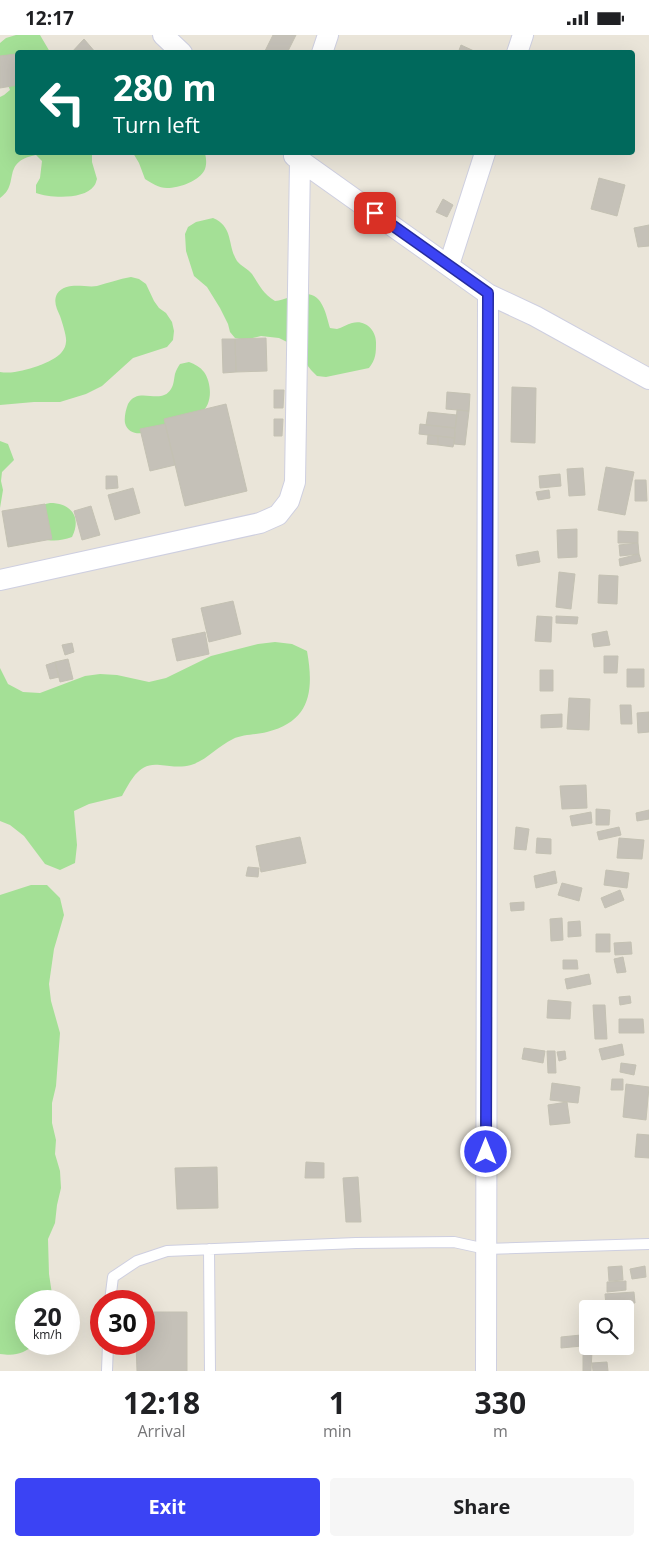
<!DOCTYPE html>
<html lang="en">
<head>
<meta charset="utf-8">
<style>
  :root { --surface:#fff; --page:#f6f6f6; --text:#202124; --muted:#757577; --accent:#3b43f4 }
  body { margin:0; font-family:"Open Sans",sans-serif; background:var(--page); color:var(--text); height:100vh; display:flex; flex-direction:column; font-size:19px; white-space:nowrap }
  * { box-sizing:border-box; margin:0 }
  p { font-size:16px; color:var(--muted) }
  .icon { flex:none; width:28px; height:28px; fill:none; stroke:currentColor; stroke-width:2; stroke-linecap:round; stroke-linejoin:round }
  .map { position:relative; height:1336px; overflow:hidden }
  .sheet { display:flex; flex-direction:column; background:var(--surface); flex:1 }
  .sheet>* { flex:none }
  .top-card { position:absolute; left:15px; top:15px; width:620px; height:105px; border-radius:5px; box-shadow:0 5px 20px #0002; background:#00695c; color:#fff; overflow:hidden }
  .controls { position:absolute; left:579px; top:1265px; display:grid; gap:10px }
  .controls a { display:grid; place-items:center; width:55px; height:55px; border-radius:5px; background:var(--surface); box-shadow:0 5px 20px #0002; font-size:25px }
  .speed { position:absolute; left:15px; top:1255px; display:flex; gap:10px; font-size:25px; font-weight:700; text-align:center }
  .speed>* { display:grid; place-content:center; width:65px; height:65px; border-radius:50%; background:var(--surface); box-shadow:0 5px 20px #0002; line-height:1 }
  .speed small { font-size:12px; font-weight:400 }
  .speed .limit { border:8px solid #d22; background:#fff; color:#111 }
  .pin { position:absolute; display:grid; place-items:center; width:42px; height:42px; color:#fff; margin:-21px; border-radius:10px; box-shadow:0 2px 8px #0006 }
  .me { position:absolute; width:55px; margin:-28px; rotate:0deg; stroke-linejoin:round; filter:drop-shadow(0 0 4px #0008) }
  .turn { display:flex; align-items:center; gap:18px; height:105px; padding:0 15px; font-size:22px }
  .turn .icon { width:65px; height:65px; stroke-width:2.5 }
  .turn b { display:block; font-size:35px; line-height:42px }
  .eta { display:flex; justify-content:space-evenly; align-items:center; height:85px; text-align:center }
  .eta b { font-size:30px; font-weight:700; line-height:35px }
  .action { display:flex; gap:10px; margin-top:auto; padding:10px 15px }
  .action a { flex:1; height:58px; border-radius:5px; background:var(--accent); color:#fff; font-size:20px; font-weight:700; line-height:58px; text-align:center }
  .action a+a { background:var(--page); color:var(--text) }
  .status { display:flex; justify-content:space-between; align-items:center; height:35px; padding:0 25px; background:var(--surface); direction:ltr }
  .status svg { height:14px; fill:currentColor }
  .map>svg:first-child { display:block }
</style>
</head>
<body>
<div class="status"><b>12:17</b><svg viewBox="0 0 49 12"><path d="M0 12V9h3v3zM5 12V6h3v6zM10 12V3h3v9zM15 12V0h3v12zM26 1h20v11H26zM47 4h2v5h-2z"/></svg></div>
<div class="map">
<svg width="649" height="1336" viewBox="0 0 649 1336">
  <rect width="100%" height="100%" fill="#eae5d9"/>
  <path fill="#a4e096" d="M16,0H40L50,17L18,18V118H92V127L97,144C96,146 96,149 94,151C84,165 50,163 36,158V150L40,143L42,126L36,120C0,127 21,149 0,163V62L4,60L10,55L0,29V8L6,3Z
    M133,118H205C206,123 207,128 205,134C200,146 179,153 167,153C159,153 151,148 145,144L139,128Z
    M213,183C234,192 227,210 237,226C241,231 248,234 252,239C260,251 262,258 275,266C285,265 295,259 306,259C323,259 326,280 330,293C332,293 335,294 337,294C342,293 347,289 352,288C365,284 376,295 376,307C376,318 376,324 369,333L326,342L317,341L311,335L294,313L287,307L279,303L261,301L244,305L235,303L230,297L228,289L220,273L207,252L194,241L186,216L185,199L188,192L196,187Z
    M131,242L139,244L146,249L154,266L159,273L166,278L172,287L174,296L173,305L167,312L133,323L102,351L86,359L60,367H34L0,370V337C13,339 25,335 38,331C48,327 65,321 66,307C67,302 62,287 60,281C57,274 53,267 57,259C66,246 85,253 97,251C108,248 119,244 131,242Z
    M189,327C195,329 200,332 204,337C212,348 213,371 200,378C192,383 179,383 170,386C167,388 164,391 161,392C150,398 129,404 125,388C124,382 126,374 128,369C138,350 161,371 171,354C174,350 174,343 175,339C176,335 178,332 180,329Z
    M0,406L8,409L14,425L2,437L1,446L3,455L0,473Z
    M50,468C71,468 82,482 72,502C61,506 51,507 40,503L41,470Z
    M275,607L292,609L307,616C314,655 311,686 267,697C257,700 243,699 233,704C218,711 207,725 191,730C180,733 171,731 160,730C139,727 131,745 122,761L89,769L74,776L77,810L75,828L60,835L45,829L24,801L10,790L0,786V633L8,649L23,657L40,658L85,641L100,639L117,640L149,647L166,643L211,621L258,609Z
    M31,850H47L60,863L64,880L54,914L49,949L51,966L60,998L56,1051L52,1068V1088L56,1105L55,1119L60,1136L61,1153L57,1170L55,1188L48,1204L49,1239L53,1266H26V1309H35C23,1319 16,1321 0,1319V860Z"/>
  <path fill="#c5c1b8" stroke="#c4c1b3" d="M273,0H296L287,18H264Z
    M84,4L96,18H71Z
    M461,10L474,16V18H458Z
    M16,19L18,33V50L0,53V21Z
    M599,143L625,150L617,181L591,174Z
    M443,164L453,170L447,182L436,177Z
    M649,190V211L638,212L634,193Z
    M266,303L267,336L236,337L235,304Z
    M222,304H235L236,337L223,338Z
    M512,352L536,353L535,408L511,407Z
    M274,355H284L283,373H274Z
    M447,357L470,359L469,376L446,374Z
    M226,369L247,456L185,471L164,384Z
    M457,375L469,376L465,410L454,409Z
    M428,377L457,380L455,393L426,390Z
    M274,384H283L282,401H274Z
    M165,389L175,430L150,436L140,394Z
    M420,389L455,393V403L419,399Z
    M428,400L438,401V410L427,409Z
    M438,401L455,403L453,412L438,410Z
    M606,432L634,437L625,480L598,475Z
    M583,433L585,460L569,461L567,434Z
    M560,439L561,451L540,453L539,441Z
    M106,441H117L118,453L106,454Z
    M635,445H646L647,466H635Z
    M133,453L140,478L115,485L108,460Z
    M549,455L550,463L538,465L536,457Z
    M45,469L52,504L8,512L2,476Z
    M91,471L100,500L82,505L74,476Z
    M577,494V522L558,523L557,495Z
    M618,496L638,497V508H618Z
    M638,508L639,519L620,521L619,510Z
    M538,516L540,527L518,531L516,520Z
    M639,519L641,526L620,531L619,524Z
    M559,537L575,539L571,574L556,572Z
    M599,540L618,541L617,569L598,568Z
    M233,566L241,599L209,607L201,573Z
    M537,581L552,582L551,607L535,606Z
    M556,581L578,582L577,589L556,588Z
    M607,596L610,610L594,612L592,599Z
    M205,597L209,619L177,626L172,604Z
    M72,608L74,617L65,620L62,610Z
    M604,621H618L617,638H604Z
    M68,624L73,644L60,647L55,627Z
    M55,627L59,642L50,644L46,630Z
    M627,634H644V652H627Z
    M540,635H553V656H540Z
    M569,663L590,664L589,695L567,694Z
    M620,670H631L632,689H621Z
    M649,677V697L638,698L637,678Z
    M562,679V692L541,693V680Z
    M586,750L587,773L562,774L560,751Z
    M596,774L610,775L609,790H596Z
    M649,775V784L637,786L636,778Z
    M591,777L592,788L572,791L570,781Z
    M516,792L529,794L526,815L514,814Z
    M619,792L621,800L599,805L597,797Z
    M300,802L306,828L261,837L256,811Z
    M537,803L551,804V819L536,818Z
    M619,803L644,805L642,824L617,823Z
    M248,832L259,833L258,842L246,841Z
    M606,835L629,838L627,853L604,850Z
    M555,836L557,848L536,853L534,841Z
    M562,848L582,853L579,866L558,860Z
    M620,855L624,865L605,873L601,863Z
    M524,867V875L511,876L510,868Z
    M562,883L563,905L551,906L550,884Z
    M580,886L581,901L568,902V887Z
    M596,899H610V917H596Z
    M631,907L632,919L615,920L614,908Z
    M623,922L626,937L617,938L614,924Z
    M563,925H577L578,934H563Z
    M589,939L591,949L567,954L565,944Z
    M630,961L631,968L620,970L619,962Z
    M548,965L571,967L570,984L547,983Z
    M593,970H605L607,1004H595Z
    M619,984H643L644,998H619Z
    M622,1009L624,1020L602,1025L599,1014Z
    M524,1013L545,1016L543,1028L522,1024Z
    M547,1016H555L556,1038H548Z
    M565,1016L566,1024L559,1026L557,1017Z
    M621,1028L636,1030L634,1040L620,1037Z
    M612,1044H623V1055H611Z
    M552,1048L580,1052L578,1068L550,1065Z
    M626,1049L649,1052L646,1085L623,1082Z
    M567,1067L570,1088L550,1090L548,1070Z
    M637,1099L649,1100V1123L635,1122Z
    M306,1127L324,1128V1143H305Z
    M217,1132L218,1173L177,1174L175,1133Z
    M358,1142L361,1187H346L343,1143Z
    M622,1231L623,1245L609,1246L608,1232Z
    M645,1231L646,1242L632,1244L630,1234Z
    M626,1246V1255L607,1257V1247Z
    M634,1257L635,1268L606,1271L605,1259Z
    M144,1277H187V1336H137L136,1309H144Z
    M581,1300L582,1311L561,1313V1302Z
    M583,1316H592L591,1336H583Z
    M607,1327L608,1336H593L592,1328Z"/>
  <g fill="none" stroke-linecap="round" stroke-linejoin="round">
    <g stroke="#cecfe0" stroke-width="12">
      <path id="service" d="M209,1214L210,1336
        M110,1266L113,1242L137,1226L167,1216L356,1208L454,1207L486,1214L649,1209
        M107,1336L108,1309"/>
    </g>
    <g stroke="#cecfe0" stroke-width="22">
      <path id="minor" d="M163,0L182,18
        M322,18L328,0
        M517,18L523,0
        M294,121L488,259L535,281L649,344
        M449,230L485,118
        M0,545L260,488L278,480L289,466L295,447L300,126
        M486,1336L488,259"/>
    </g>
    <use href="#service" stroke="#fff" stroke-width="10"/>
    <use href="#minor" stroke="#fff" stroke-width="20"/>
  </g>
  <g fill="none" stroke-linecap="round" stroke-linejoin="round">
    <g stroke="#262c9f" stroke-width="12">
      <path id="route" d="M375,178L488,258L486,1117"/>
    </g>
    <use href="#route" stroke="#3b43f4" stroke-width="9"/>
  </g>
</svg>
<div class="controls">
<a><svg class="icon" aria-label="search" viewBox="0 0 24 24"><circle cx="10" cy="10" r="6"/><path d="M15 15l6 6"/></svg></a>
</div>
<div class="speed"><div>20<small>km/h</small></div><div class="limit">30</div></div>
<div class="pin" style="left:375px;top:178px;background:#d93025"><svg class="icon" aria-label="arrive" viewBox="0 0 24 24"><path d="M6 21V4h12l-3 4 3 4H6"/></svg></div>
<svg class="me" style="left:486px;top:1117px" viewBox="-20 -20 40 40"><circle r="17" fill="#3b43f4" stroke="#fff" stroke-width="3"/><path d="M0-11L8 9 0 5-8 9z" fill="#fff"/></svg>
<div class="top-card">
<div class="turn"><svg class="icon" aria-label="left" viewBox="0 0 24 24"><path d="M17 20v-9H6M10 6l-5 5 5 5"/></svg><div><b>280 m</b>Turn left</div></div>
</div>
</div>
<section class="sheet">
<div class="eta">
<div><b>12:18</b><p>Arrival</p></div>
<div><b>1</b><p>min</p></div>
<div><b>330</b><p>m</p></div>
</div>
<div class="action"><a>Exit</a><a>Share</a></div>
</section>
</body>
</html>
